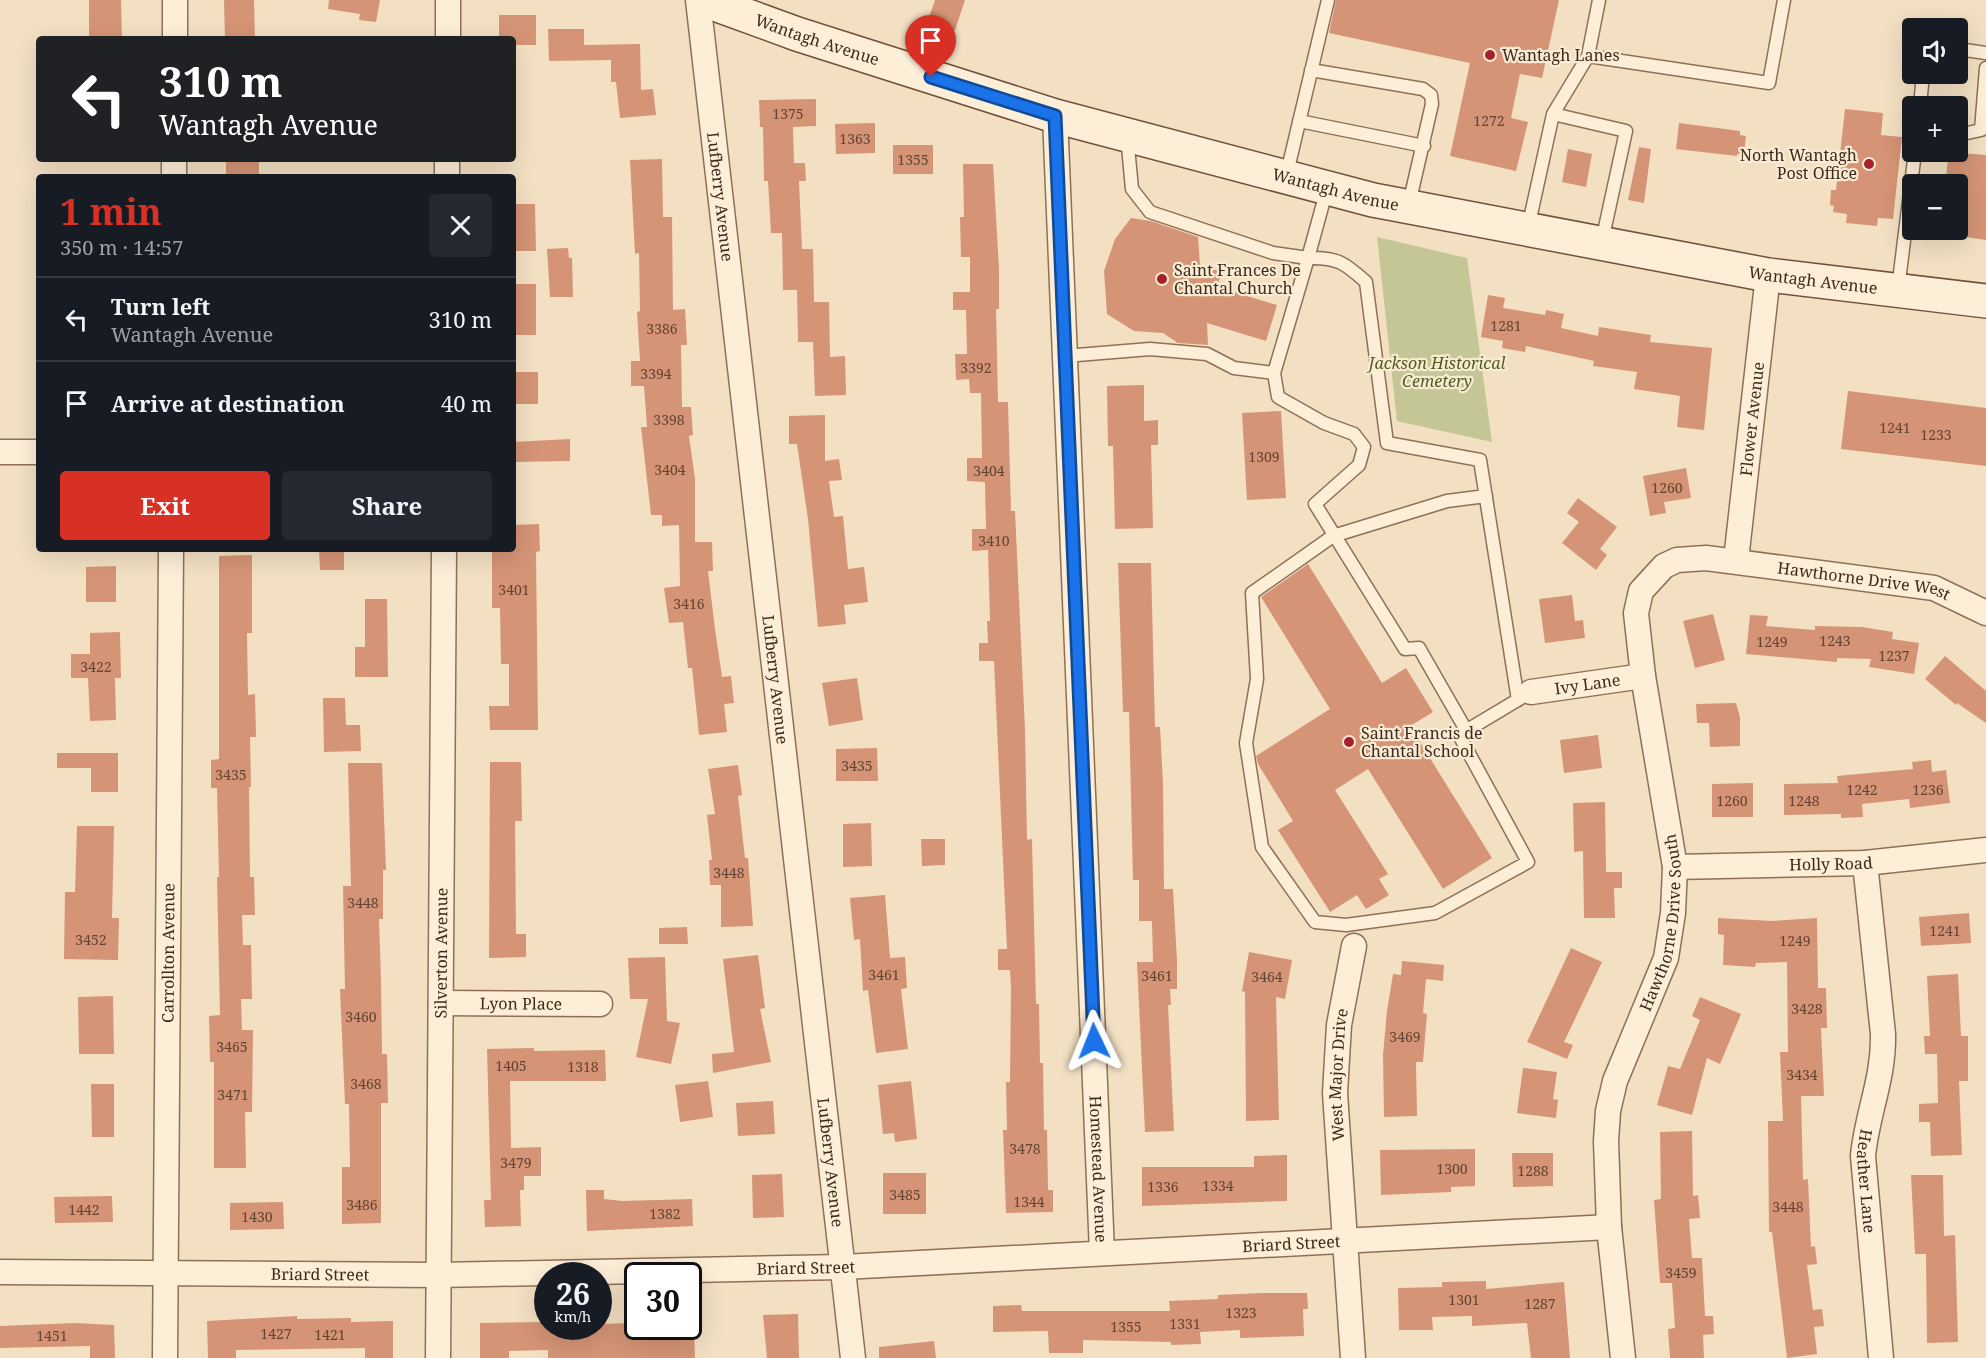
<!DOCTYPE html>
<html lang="en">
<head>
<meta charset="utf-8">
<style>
  :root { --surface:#171b24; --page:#242831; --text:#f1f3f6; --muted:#9ea1a6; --line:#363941; --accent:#d93025 }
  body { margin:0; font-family:"Noto Serif",serif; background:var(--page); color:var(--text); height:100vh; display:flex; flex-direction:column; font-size:22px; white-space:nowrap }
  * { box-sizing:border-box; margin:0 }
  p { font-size:20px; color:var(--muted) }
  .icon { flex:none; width:33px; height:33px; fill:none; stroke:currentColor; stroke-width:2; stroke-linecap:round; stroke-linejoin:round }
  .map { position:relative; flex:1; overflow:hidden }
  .drawer { position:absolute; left:36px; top:174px; width:480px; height:378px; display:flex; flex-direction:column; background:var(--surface); border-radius:6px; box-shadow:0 6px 24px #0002 }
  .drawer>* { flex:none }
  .hud { position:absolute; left:36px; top:36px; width:480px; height:126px; border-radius:6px; box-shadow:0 6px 24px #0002; background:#202124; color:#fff; overflow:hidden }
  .tools { position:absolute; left:1902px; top:18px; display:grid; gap:12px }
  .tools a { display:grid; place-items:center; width:66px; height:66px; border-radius:6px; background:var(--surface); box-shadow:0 6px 24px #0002; font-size:30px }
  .speed { position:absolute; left:534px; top:1262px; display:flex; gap:12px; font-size:30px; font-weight:700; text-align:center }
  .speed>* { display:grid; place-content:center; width:78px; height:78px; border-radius:50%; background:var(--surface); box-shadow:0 6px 24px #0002; line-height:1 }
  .speed small { font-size:15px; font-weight:400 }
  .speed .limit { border:3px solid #111; border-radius:9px; background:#fff; color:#111 }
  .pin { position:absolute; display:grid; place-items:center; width:51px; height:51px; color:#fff; margin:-62px -26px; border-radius:50% 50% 50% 0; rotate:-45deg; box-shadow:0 0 6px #0007 }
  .pin .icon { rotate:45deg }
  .me { position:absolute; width:66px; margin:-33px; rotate:358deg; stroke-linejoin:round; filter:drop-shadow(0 0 4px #0008) }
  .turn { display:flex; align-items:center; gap:21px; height:126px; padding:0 24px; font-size:27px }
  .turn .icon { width:78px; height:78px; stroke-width:2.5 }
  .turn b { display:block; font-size:42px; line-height:51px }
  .round { display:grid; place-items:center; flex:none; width:63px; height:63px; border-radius:6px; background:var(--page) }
  .headline { display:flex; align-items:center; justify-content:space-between; height:102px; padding:0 24px }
  h1 { font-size:36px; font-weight:700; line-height:45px; color:var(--accent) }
  .primary-button { display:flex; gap:12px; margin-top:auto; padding:12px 24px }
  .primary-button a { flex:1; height:69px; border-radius:6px; background:var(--accent); color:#fff; font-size:24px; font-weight:700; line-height:69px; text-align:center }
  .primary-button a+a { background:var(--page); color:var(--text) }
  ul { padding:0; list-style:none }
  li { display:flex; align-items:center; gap:18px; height:84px; padding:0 24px; border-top:2px solid var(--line) }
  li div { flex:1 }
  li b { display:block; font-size:22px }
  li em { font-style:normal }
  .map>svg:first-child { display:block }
</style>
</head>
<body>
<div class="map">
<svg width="1986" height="1358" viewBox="0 0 1986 1358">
  <rect width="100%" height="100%" fill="#f3e0c3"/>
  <path fill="#c4c695" d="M1377,237L1467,258L1492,442L1397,421Z"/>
  <path fill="#d59475" d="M89,0H121L122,39H89Z
    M224,0H254L255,39H225Z
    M329,0H380L376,22L359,20L360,14L328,9Z
    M935,0H965L955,30L928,20Z
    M1336,0H1559L1542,78L1520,74L1511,118L1528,122L1516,171L1450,156L1470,63L1329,33Z
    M499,15H536V45H513V39H499Z
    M548,29H584V45L640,44L641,90L653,89L656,115L620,118L616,82H611V60L549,61Z
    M816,99V126L793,127L794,163H805L806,181H799L802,249H813L814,302H829L830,357L845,356L846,395L815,396L813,342H798L797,290H783L782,233H771L768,181H764L763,127H760L759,100Z
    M1845,109L1883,113L1881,135L1902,137L1893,219L1878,218L1877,226L1846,223L1847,214L1833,212L1834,206L1830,205L1831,190H1836Z
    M875,123V153L836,154L835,124Z
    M1679,123L1740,131V135L1746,136L1744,154H1737V156L1676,149Z
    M893,145H933V174H893Z
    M1639,147L1651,149L1644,203L1628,200Z
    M1568,149L1592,154L1586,187L1562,182Z
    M1949,152L1986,155V240L1958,236V184H1945Z
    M226,159H259V176L226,177Z
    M662,159L663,217H672L673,310L685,309L687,345H681L682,407H691L693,435L689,436L695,479V542H712L713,571H708L715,629L722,677L731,676L734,703L724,704L727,732L699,735L692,668H688L683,622L669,623L664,588L680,586L679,525L662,526V515H651L641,427H647L644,386H631V361H640L637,312L640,311L639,253L635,254L630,160Z
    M963,164H993L999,269V309H996L998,402H1008L1011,511H1015L1025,730L1027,840L1032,839L1036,1004H1039L1040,1063H1043L1044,1130H1047L1048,1190H1053V1212L1006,1213L1003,1130H1007L1006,1082H1010L1011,988L1010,970H998V949H1007L994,661H979V643H988L987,621H990L988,550L972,551V529H986L985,482L967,481V458H982L981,393H970L969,379L956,380L955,354H967L966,310H953V292H970V257H961L960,217H964Z
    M513,204H535L536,251H513Z
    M1131,218L1151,221L1198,237L1200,265L1222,272L1217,287L1277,305L1266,341L1207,323L1208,345L1178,343L1163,333L1134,331L1107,314L1104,271L1115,239Z
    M568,248L569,258H572L573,297H550L547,249Z
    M513,284H536V335H513Z
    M1488,295L1505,298L1503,308L1545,315L1546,310L1564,314L1561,328L1598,336L1599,327L1651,335L1650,342L1712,348L1704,430L1677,427L1680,396L1634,389L1637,372L1593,366L1594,361L1526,346L1525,352L1502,348L1503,341L1481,337Z
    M513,372H538V404H513Z
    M1144,385V421L1158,420V445H1151L1153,528L1115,529L1113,446H1108L1107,386Z
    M1848,391L1986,408V466L1841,449Z
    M1281,411L1286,498L1247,500L1242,413Z
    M825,415V461L839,459L842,480L829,481L834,517L843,516L848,569L864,567L868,602L844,605L846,624L818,627L808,519L797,444H789V416Z
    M570,439V461L513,462V442Z
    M1686,468L1691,498L1664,502L1666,513L1650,516L1643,476Z
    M1578,498L1617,527L1600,549L1607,555L1596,570L1562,543L1579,522L1567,513Z
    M539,524L540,551L536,552L538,730H490L489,706H509V664H501L500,608H492V549H513V525Z
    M319,549H344V570H320Z
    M252,555V633H247L248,695L255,694L256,737H250L251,787H249L250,877H254L255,915H242L243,945H251L252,999H241L242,1030H253L252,1112H245L246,1168H214V1062H210L209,1016L220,1015L217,877H219L217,788H211V760L219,759V556Z
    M1118,563H1151L1155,727H1160L1163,783L1164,889H1173L1177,961V989H1170L1171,1005H1168L1174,1131L1145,1132L1137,962H1153L1152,921H1139V880H1133L1129,712H1123Z
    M1308,564L1382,683L1406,668L1433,712L1410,726L1492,858L1443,889L1368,769L1335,790L1388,874L1379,879L1389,895L1366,909L1357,895L1330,912L1278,830L1293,821L1258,764L1256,756L1330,709L1261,597Z
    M116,566V602H86V567Z
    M1572,595L1575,621L1583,620L1585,638L1545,643L1539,599Z
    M365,599H387L388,677H355V647H365Z
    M1713,614L1725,660L1695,668L1683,621Z
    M1750,615L1768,616L1766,626L1815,630V626L1862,627L1893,632L1892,639L1919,643L1914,674L1869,667L1871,659L1837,658V662L1746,654Z
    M120,632L121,678H115L116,720L90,721L88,678H71V654H90V633Z
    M1945,656L1986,691V723L1957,703L1956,705L1925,679Z
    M857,678L863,720L829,726L822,683Z
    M323,698H345L346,725H360L361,751L324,752Z
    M1736,703L1740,717V746L1710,747L1709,723H1697L1696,704Z
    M1598,735L1602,768L1564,773L1560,740Z
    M877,748L878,781H836V749Z
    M57,753H118V792H91V768H57Z
    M1931,760L1932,772L1946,770L1950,803L1910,808L1909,799L1862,804L1863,817L1841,818V814L1784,815V784L1838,783L1837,776L1913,769L1912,762Z
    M490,762H521L522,821H515L516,934H526V957L489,958Z
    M348,763H382L386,870H383V919H379L381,981L382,1054H387L388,1103H381V1223L342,1224V1167H350L349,1104H345L340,989H345L343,886H351Z
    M738,765L742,795L738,796L745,858H748L753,926L721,927V885H710L709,860H712L707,815L715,814L708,769Z
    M1753,783V817H1712V784Z
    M1605,802L1606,872H1622V888H1614L1615,918H1584L1583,851L1574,852L1573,803Z
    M871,823L872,866L843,867V824Z
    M77,826H114L112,918H119L118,960L64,959L65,892H75Z
    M921,839H945V865L922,866Z
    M885,895L890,958L905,957L907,988L901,989L908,1049L876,1053L868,990L863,991L860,939L854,940L850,898Z
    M1969,913L1971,943L1921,946L1919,917Z
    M1718,918L1772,921L1817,918L1818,988H1826L1827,1028H1821L1824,1096H1801L1803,1180L1808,1179L1811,1247L1815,1246L1817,1264L1807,1265L1813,1310L1822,1309L1824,1326L1814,1327L1817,1354L1787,1358L1772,1232H1769L1768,1121H1783L1780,1052H1788L1787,962L1756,963L1755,967L1723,965L1724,935L1718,934Z
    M687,927L688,944H659V928Z
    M1571,948L1602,962L1564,1042L1573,1045L1567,1059L1527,1042Z
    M1249,952L1292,960L1285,999L1276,997L1279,1120L1246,1121L1245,992L1242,991Z
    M758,955L765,1008L760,1009L771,1062L713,1073L712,1054L734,1052L723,959Z
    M665,957L667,1021L680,1023L671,1064L636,1057L648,999H630L628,958Z
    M1402,961L1444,965L1443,981L1426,979L1423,1013L1427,1014L1423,1062H1416L1417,1116L1384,1117L1383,1055L1387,1011L1393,974L1401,975Z
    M1958,974L1961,1036H1968V1081H1959L1962,1155L1931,1156L1930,1122H1919V1104L1938,1103L1937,1054H1925L1924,1036H1930L1927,976Z
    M113,996L114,1054H79L78,997Z
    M1700,997L1741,1014L1720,1064L1707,1058L1692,1115L1657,1105L1668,1066L1680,1069L1700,1020L1692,1016Z
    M534,1048V1051L605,1050L606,1081H510L511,1148L541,1147V1176H524V1190H520L521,1226L485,1227L484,1200H491L487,1049Z
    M1523,1068L1557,1072L1553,1099L1558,1100L1556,1118L1517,1113Z
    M708,1081L713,1117L680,1122L675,1085Z
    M911,1081L917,1139L895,1142L894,1133L883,1134L878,1085Z
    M91,1084H114V1137H92Z
    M773,1101L775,1134L738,1136L736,1103Z
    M1692,1131L1693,1196L1698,1195L1700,1218L1689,1219L1692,1258H1702L1705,1316H1713L1714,1334L1703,1335L1704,1358H1670L1668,1329L1675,1328L1672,1283H1660L1654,1200L1661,1199L1660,1132Z
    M1475,1149V1186L1451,1187V1192L1381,1195L1380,1150Z
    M1512,1153H1553V1186L1513,1187Z
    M1287,1155V1201L1142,1206V1167H1254V1156Z
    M883,1173H926V1214H883Z
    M782,1174L784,1217L753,1218L752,1175Z
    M1911,1175H1943L1944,1236L1955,1235L1958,1342L1927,1343L1926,1254H1915Z
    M586,1190H604V1199L622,1201L692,1199L693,1226L587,1231Z
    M112,1196L113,1222L55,1223L54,1197Z
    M283,1202L284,1229L230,1230V1203Z
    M1486,1281V1289L1564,1282L1570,1358H1531L1527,1323L1472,1326V1316L1432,1317L1433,1330H1399L1398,1288L1442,1287V1282Z
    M1262,1293H1307L1308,1309H1303L1304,1336L1240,1338V1330L1200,1332L1201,1344L1171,1345V1342L1083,1340V1353H1049L1048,1331L993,1332V1306L1021,1305L1022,1311H1170L1169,1301L1218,1299V1295Z
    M798,1314L799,1358H767L763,1315Z
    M297,1316V1319L351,1318V1322L393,1321V1358H365V1348L236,1350V1358H208L207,1321Z
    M548,1322V1326L629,1323V1334L694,1332L695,1358H548V1350L509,1351V1358H480V1323Z
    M75,1323L114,1325L115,1358H90V1346L0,1348V1326Z
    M934,1341L936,1358H879V1347Z"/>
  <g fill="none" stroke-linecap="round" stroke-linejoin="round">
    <g stroke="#8f7057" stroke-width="15">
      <path id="lane" d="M1599,0L1588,56L1769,83L1784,0
        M1958,49L1986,53
        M1311,70L1423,89L1431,95L1432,104L1409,204
        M1920,106L1923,74
        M1553,114L1626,131L1602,241
        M1299,121L1424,146
        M1958,135L1981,130L1986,68
        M1286,177L1328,0
        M1327,189L1308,258C1337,257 1345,263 1366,282L1387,443L1480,460L1518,700
        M1528,228L1553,114L1588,56
        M1898,289L1915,152
        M1065,356L1150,349L1207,354L1234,368L1274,373L1308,258L1273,253L1150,212L1132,189L1127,136
        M1274,373L1278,397L1324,423L1354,434L1364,447L1359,465L1315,504L1405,649L1419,648L1466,730
        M1486,496L1447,501L1333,536L1252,593L1257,679L1246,743L1262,847L1315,922L1346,925L1435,913L1528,862L1459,735L1531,692"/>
    </g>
    <g stroke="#8f7057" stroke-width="27">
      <g id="street">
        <path id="s1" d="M698,0L853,1358"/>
        <path d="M175,39V0"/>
        <path d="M448,39V0"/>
        <path id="s2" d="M1055,116L1102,1253"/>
        <path d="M174,177V159"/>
        <path d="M447,177V159"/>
        <path d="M0,452H39"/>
        <path id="s3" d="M1736,560L1768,275"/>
        <path id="s4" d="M1531,692L1643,676"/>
        <path id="s5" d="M1865,863L1883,1034C1884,1079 1867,1113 1863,1156L1881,1358"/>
        <path id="s6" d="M1675,867L1865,863L1986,850"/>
        <path id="s7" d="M441,1003L600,1004"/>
        <path id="s8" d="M0,1272L439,1275L843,1267L1609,1227"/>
        <path id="s9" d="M165,1358L171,549"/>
        <path id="s10" d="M438,1358L444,549"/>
        <path id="s11" d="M1353,1358L1335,1093L1339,1025L1354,946"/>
        <path id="s12" d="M1623,1358L1609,1227L1606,1141L1608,1111L1615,1081L1666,958L1673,913L1675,867L1643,676L1636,613L1641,591L1664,566L1677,560L1706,558L1934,588L1986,613"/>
      </g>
    </g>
    <g stroke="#71513a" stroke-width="36">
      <g id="secondary">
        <path id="s13" d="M704,0L797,34L1055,116L1373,200L1768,275L1986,301"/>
      </g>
    </g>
    <use href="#lane" stroke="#fceed7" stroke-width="12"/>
    <use href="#street" stroke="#fceed7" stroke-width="24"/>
    <use href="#secondary" stroke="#fceed7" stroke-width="33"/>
  </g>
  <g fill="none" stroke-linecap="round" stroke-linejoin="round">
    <g stroke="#114b97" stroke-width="15">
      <path id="route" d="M931,77L1055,116L1094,1041"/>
    </g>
    <use href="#route" stroke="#1a73e8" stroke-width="10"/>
  </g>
  <g fill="#a5212d" stroke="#f9ebd3" stroke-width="2">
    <circle cx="1490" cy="55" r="6"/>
    <circle cx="1869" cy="164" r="6"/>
    <circle cx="1162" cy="279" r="6"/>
    <circle cx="1349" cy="742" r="6"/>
  </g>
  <g text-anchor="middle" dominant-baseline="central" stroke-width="4.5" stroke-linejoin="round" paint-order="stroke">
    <g font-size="14" fill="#634433">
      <text x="788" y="113">1375</text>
      <text x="1489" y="120">1272</text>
      <text x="855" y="138">1363</text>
      <text x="913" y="159">1355</text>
      <text x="1506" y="325">1281</text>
      <text x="662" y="328">3386</text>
      <text x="976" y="367">3392</text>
      <text x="656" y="373">3394</text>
      <text x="669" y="419">3398</text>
      <text x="1895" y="427">1241</text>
      <text x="1936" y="434">1233</text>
      <text x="1264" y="456">1309</text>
      <text x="670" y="469">3404</text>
      <text x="989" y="470">3404</text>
      <text x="1667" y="487">1260</text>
      <text x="994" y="540">3410</text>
      <text x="514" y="589">3401</text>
      <text x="689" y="603">3416</text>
      <text x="1835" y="640">1243</text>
      <text x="1772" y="641">1249</text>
      <text x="1894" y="655">1237</text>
      <text x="96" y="666">3422</text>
      <text x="857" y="765">3435</text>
      <text x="231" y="774">3435</text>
      <text x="1862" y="789">1242</text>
      <text x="1928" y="789">1236</text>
      <text x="1732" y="800">1260</text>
      <text x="1804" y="800">1248</text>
      <text x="729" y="872">3448</text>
      <text x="363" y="902">3448</text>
      <text x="1945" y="930">1241</text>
      <text x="91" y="939">3452</text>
      <text x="1795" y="940">1249</text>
      <text x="884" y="974">3461</text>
      <text x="1157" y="975">3461</text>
      <text x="1267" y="976">3464</text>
      <text x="1807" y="1008">3428</text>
      <text x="361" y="1016">3460</text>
      <text x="1405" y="1036">3469</text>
      <text x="232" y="1046">3465</text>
      <text x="511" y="1065">1405</text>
      <text x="583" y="1066">1318</text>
      <text x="1802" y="1074">3434</text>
      <text x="366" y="1083">3468</text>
      <text x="233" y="1094">3471</text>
      <text x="1025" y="1148">3478</text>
      <text x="516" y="1162">3479</text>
      <text x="1452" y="1168">1300</text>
      <text x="1533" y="1170">1288</text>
      <text x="1218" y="1185">1334</text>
      <text x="1163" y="1186">1336</text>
      <text x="905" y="1194">3485</text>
      <text x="1029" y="1201">1344</text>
      <text x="362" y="1204">3486</text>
      <text x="1788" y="1206">3448</text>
      <text x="84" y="1209">1442</text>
      <text x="665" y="1213">1382</text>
      <text x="257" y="1216">1430</text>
      <text x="1681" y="1272">3459</text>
      <text x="1464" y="1299">1301</text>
      <text x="1540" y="1303">1287</text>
      <text x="1241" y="1312">1323</text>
      <text x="1185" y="1323">1331</text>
      <text x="1126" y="1326">1355</text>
      <text x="276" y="1333">1427</text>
      <text x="330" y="1334">1421</text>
      <text x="52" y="1335">1451</text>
    </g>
    <g font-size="16" fill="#3d2a1d" stroke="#f9ebd3">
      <text stroke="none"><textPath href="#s13" startOffset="120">Wantagh Avenue</textPath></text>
      <text stroke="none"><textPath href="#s13" startOffset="660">Wantagh Avenue</textPath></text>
      <text stroke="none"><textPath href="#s1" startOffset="198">Lufberry Avenue</textPath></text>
      <text stroke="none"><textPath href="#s13" startOffset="1146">Wantagh Avenue</textPath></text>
      <text stroke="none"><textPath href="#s3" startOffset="142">Flower Avenue</textPath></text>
      <text stroke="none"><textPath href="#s12" startOffset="1020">Hawthorne Drive West</textPath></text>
      <text stroke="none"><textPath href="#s1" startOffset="684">Lufberry Avenue</textPath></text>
      <text stroke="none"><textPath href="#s4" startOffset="57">Ivy Lane</textPath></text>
      <text stroke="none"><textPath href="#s6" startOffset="156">Holly Road</textPath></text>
      <text stroke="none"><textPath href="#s12" startOffset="446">Hawthorne Drive South</textPath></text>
      <text stroke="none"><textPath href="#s9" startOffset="405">Carrollton Avenue</textPath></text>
      <text stroke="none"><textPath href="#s10" startOffset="405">Silverton Avenue</textPath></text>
      <text stroke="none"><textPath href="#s7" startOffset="80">Lyon Place</textPath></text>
      <text stroke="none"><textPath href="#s11" startOffset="284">West Major Drive</textPath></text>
      <text stroke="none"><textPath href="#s1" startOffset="1170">Lufberry Avenue</textPath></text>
      <text stroke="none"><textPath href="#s2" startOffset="1054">Homestead Avenue</textPath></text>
      <text stroke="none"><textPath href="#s5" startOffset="321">Heather Lane</textPath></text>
      <text stroke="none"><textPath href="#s8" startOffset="1292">Briard Street</textPath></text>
      <text stroke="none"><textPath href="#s8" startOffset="806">Briard Street</textPath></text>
      <text stroke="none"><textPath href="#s8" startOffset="320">Briard Street</textPath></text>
    </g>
    <g font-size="16" fill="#3d2a1d" stroke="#f9ebd3" text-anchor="start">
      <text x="1502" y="55">Wantagh Lanes</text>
      <text x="1857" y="155" text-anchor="end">North Wantagh<tspan x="1857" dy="18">Post Office</tspan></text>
      <text x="1174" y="270">Saint Frances De<tspan x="1174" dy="18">Chantal Church</tspan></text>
      <text x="1361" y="733">Saint Francis de<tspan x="1361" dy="18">Chantal School</tspan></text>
    </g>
    <g font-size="16" font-style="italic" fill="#525c21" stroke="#f9ebd3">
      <text x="1437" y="363">Jackson Historical<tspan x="1437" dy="18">Cemetery</tspan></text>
    </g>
  </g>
</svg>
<div class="tools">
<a><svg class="icon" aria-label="sound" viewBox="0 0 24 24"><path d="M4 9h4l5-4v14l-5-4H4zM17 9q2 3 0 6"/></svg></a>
<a>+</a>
<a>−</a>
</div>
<div class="speed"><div>26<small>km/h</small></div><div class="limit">30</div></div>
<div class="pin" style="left:931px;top:77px;background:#d93025"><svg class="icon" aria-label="arrive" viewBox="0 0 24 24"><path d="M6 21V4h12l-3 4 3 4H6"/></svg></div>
<svg class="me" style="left:1094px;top:1041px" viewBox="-20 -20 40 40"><path d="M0-17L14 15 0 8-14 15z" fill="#1a73e8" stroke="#fff" stroke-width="4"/></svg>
<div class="hud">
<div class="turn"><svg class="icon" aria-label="left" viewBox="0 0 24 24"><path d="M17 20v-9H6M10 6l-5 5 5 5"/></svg><div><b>310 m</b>Wantagh Avenue</div></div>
</div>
<section class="drawer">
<div class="headline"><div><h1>1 min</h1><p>350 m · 14:57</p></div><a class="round"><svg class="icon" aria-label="close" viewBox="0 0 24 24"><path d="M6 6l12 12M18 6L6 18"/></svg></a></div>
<ul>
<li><svg class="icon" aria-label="left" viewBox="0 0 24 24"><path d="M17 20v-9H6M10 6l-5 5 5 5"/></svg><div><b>Turn left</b><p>Wantagh Avenue</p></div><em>310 m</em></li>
<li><svg class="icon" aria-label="arrive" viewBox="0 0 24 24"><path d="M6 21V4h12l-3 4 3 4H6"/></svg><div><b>Arrive at destination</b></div><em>40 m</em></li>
</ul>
<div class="primary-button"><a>Exit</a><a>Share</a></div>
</section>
</div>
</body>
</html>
